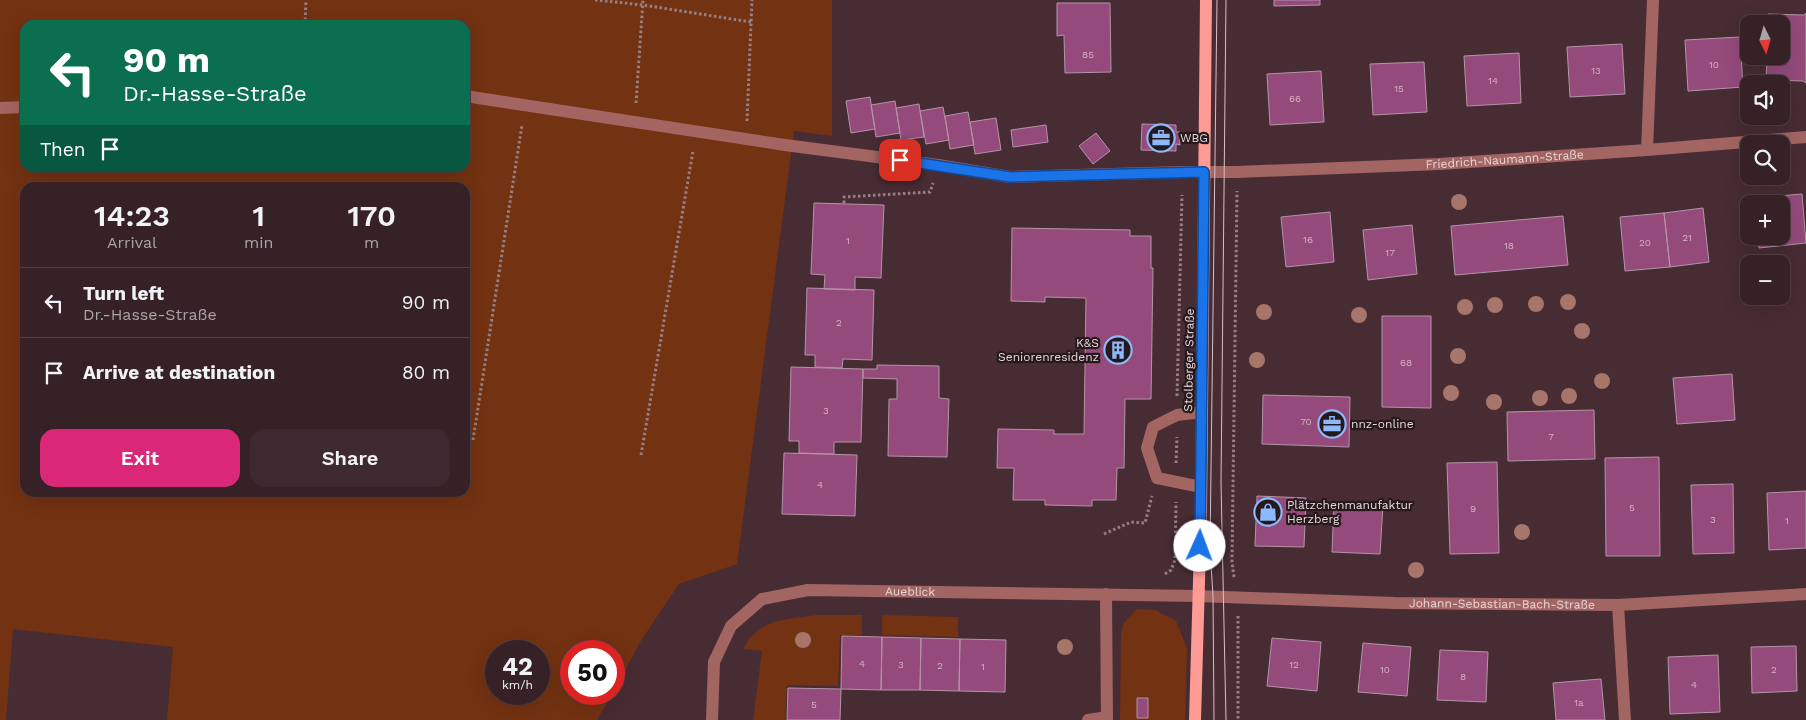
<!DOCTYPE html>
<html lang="en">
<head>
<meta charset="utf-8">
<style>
  :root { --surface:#362127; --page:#3d292f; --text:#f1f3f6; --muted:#aaa3a7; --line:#503e44; --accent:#db2777 }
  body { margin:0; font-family:"Work Sans",sans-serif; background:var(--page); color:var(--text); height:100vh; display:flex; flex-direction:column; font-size:19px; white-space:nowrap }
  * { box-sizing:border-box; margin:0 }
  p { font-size:16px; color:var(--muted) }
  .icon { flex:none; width:28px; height:28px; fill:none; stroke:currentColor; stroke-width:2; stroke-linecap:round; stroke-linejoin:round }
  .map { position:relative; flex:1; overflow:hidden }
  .sheet { position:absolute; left:20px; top:182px; width:450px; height:315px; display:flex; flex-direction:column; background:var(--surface); border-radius:15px; box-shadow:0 5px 20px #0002,0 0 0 1px var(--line) }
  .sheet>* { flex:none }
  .guide { position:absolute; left:20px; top:20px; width:450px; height:152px; border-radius:15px; box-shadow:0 5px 20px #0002,0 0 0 1px var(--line); background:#0b6e4f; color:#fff; overflow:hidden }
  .needle { width:32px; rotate:175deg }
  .fabs { position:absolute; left:1740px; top:15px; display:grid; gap:10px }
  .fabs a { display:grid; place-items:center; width:50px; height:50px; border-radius:10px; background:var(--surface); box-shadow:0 5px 20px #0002,0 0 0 1px var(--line); font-size:25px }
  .speed { position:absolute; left:485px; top:640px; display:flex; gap:10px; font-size:25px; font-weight:700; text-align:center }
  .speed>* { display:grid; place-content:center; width:65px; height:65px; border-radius:50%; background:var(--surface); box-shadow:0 5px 20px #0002,0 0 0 1px var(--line); line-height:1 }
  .speed small { font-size:12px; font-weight:400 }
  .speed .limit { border:8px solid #d22; background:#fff; color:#111 }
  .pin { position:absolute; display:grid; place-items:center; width:42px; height:42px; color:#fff; margin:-21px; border-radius:10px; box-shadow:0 2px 8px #0006 }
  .me { position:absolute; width:55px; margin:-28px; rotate:2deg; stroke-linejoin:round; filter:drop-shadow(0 0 4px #0008) }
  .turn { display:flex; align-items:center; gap:18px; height:105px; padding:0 20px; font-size:22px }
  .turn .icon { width:65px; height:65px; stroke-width:2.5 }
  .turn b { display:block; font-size:35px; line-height:42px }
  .then { display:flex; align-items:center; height:48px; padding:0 20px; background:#0003; gap:10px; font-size:19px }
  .eta { display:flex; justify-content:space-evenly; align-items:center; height:85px; text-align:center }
  .eta b { font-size:30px; font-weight:600; line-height:35px }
  .cta { display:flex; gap:10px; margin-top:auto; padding:10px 20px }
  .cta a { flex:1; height:58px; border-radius:15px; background:var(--accent); color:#fff; font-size:20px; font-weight:600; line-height:58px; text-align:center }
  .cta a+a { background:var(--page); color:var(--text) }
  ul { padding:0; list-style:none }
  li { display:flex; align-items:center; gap:15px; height:70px; padding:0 20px; border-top:1px solid var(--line) }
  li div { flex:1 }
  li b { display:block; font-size:19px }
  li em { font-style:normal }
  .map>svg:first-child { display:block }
</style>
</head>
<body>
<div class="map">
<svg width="1806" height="720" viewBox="0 0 1806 720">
  <rect width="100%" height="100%" fill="#482c34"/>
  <path fill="#733211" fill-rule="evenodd" d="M0,0H832V136L794,131L737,564L679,584L642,639L614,690V651H571V694H612L597,720H167L173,647L13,629L6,720H0ZM25,25H465V168H25ZM25,188H465V492H25ZM496,651H539V694H496Z
    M1137,609L1155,610L1176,621L1187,648L1185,720H1120L1121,632L1124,623Z
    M816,615H862V635H840L838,686L787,685L785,720H753L762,651L743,649C760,618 785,620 816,615Z
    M882,615L958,617V637L882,635Z"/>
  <path fill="#944a7b" stroke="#b395a7" d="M1274,0H1320V5L1274,6Z
    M1057,3H1110L1111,72L1065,73L1064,35L1057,36Z
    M1806,13V83L1803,81L1766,80L1767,56H1781V24H1768V14L1804,15Z
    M1740,37L1743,87L1688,91L1685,40Z
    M1622,44L1625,94L1570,97L1567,47Z
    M1519,53L1521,103L1467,106L1464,56Z
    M1424,62L1427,112L1373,115L1370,64Z
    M1321,71L1324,122L1270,125L1267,74Z
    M870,97L875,129L851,133L846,101Z
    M895,101L900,133L876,137L871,105Z
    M919,104L924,137L901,140L896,108Z
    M943,107L949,140L926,144L920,111Z
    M968,112L974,145L950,149L945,116Z
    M996,118L1001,150L975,154L970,122Z
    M1142,124L1176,125V132H1180V145L1176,144V151L1141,150Z
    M1046,125L1048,142L1013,147L1011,130Z
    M1096,133L1110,151L1093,164L1079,146Z
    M1802,194L1806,243L1759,248L1758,236H1781V204H1754V198Z
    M814,203L884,205L881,278L855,277V290L824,289L825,275L811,274Z
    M1703,208L1709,262L1670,267L1664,213Z
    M1330,212L1334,262L1286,267L1281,217Z
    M1664,213L1670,267L1625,271L1620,217Z
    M1563,216L1568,265L1455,275L1451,226Z
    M1412,225L1417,274L1368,280L1363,230Z
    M1012,228L1130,230V236H1151V268H1153L1151,399H1125L1124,468H1117L1116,500H1092V506L1045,505V500H1013L1014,468H997L998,429L1054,430V434H1084L1086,298L1045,297V302L1011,301Z
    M807,288L874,290L872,360L843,359L842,368L815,367V355H805Z
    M1382,316H1431V408L1382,407Z
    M877,365L939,366V398L949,399L947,457L888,456L889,399H897V379L863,378V369H877Z
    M791,367L863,369L861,442H834V454L799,453V441H789Z
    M1732,374L1735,420L1677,424L1673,378Z
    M1263,395L1350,397L1349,447L1262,444Z
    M1594,410L1595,459L1508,461L1507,412Z
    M784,453L857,455L855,516L782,514Z
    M1659,457L1660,556H1606L1605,458Z
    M1497,462L1499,553L1450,554L1447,463Z
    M1733,484L1734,553L1693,554L1691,485Z
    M1806,491V548L1769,550L1767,493Z
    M1257,496L1306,498L1304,547L1255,546Z
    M1334,503L1383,505L1380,554L1332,552Z
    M842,636L882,637L881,690L841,689Z
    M882,637L921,638L920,690H881Z
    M921,638L960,639L959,691L920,690Z
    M1272,638L1321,642L1317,691L1267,686Z
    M960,639L1006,640L1005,692L959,691Z
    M1363,643L1411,647L1407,696L1358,692Z
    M1796,646L1797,691L1752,693L1751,647Z
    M1440,650L1488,652L1486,702L1437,700Z
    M1718,655L1720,712L1670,714L1668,657Z
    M1601,679L1605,720H1556L1553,683Z
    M788,688L841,689L840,720H787Z
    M1137,698H1148V718H1137Z"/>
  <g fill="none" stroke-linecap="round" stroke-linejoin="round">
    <path stroke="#967f85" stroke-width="3" stroke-dasharray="2.5 2.5" stroke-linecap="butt" d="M595,0L643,5L751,22
      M305,25L306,0
      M636,103L643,0
      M747,121L752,0
      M844,203V197L930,192L933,183
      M1177,396L1182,195
      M473,440L522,125
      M641,455L693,151
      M1176,463L1177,437
      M1104,534L1131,522L1145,523L1152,496
      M1165,574L1171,570L1175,560L1176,502
      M1234,577L1232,562L1237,191
      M1238,616V720"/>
    <g stroke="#a26562" stroke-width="12">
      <path id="s1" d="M465,96L785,145L938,165L1010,177L1182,172H1237L1439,164L1647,150L1806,137"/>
      <path d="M0,108L25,107"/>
      <path d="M1647,150L1653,0"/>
      <path d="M1201,487L1157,478L1147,448L1153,427L1177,415L1202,412"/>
      <path d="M1106,594L1107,720"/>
      <path d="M1618,605L1625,720"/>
      <path id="s2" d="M712,720L714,662L731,626L762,599L808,590L1198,596L1394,603L1618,605L1806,594"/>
      <path d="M1088,720L1107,717"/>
    </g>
    <path stroke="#fe9b95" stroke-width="12" d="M1195,720L1201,512L1206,0"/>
    <path stroke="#d5c1c5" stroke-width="1" d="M1214,720L1213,596L1210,548L1217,0
      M1226,720L1221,482L1226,0"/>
  </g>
  <g fill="#a77569">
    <circle cx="1459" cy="202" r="8"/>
    <circle cx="1568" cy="302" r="8"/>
    <circle cx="1536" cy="304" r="8"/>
    <circle cx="1495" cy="305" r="8"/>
    <circle cx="1465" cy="307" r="8"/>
    <circle cx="1264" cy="312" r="8"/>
    <circle cx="1359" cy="315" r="8"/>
    <circle cx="1582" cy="331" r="8"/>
    <circle cx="1458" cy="356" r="8"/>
    <circle cx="1257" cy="360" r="8"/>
    <circle cx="1602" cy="381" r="8"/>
    <circle cx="1451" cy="393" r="8"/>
    <circle cx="1569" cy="396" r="8"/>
    <circle cx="1540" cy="398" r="8"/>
    <circle cx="1494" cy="402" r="8"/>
    <circle cx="1522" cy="532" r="8"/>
    <circle cx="1416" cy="570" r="8"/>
    <circle cx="803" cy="640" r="8"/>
    <circle cx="1065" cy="647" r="8"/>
  </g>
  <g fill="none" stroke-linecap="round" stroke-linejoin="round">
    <g stroke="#114b97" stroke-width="12">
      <path id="route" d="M900,160L1010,177L1204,172L1200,546"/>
    </g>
    <use href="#route" stroke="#1a73e8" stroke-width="9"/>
  </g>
  <defs>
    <g id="office-ring" transform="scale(1.4375)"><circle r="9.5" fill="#26191c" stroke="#8cb9fc" stroke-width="1.5"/><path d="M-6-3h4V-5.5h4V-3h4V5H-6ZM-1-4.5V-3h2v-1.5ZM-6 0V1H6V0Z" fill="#8cb9fc"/></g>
    <g id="building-ring" transform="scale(1.4375)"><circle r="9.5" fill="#26191c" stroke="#8cb9fc" stroke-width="1.5"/><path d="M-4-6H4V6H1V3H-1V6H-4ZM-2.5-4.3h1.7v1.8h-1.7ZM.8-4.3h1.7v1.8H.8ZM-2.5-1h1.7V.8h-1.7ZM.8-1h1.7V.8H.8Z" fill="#8cb9fc"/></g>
    <g id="shop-ring" transform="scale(1.4375)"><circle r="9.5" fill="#26191c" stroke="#8cb9fc" stroke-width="1.5"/><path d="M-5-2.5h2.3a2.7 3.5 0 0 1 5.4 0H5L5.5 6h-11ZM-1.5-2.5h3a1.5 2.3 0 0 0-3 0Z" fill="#8cb9fc"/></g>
  </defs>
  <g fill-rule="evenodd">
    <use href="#office-ring" x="1161" y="138"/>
    <use href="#building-ring" x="1118" y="350"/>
    <use href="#office-ring" x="1332" y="424"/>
    <use href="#shop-ring" x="1268" y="512"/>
  </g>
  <g text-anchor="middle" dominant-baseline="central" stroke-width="4.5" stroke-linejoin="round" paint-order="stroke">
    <g font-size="10" fill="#d4b3c2">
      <text x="1088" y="54">85</text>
      <text x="1714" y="64">10</text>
      <text x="1596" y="70">13</text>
      <text x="1493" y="80">14</text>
      <text x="1399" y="88">15</text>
      <text x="1295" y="98">66</text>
      <text x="1687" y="237">21</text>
      <text x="1308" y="239">16</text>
      <text x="848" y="240">1</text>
      <text x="1645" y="242">20</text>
      <text x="1509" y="245">18</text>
      <text x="1390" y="252">17</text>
      <text x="839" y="322">2</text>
      <text x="1406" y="362">68</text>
      <text x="826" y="410">3</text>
      <text x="1306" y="421">70</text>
      <text x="1551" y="436">7</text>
      <text x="820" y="484">4</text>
      <text x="1632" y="507">5</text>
      <text x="1473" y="508">9</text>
      <text x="1713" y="519">3</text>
      <text x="1787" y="520">1</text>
      <text x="862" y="663">4</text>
      <text x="901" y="664">3</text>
      <text x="1294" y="664">12</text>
      <text x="940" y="665">2</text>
      <text x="983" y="666">1</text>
      <text x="1385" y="669">10</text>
      <text x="1774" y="669">2</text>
      <text x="1463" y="676">8</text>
      <text x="1694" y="684">4</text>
      <text x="1579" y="702">1a</text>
      <text x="814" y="704">5</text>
    </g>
    <g font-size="12" fill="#e9d6da" stroke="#26191c" text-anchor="start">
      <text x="1180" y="138">WBG</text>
      <text x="1099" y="343" text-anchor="end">K&amp;S<tspan x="1099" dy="14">Seniorenresidenz</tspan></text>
      <text x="1351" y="424">nnz-online</text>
      <text x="1287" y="505">Plätzchenmanufaktur<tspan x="1287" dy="14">Herzberg</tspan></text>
    </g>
    <g font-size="12" fill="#e9d6da" stroke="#26191c">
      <text stroke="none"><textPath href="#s1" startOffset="1046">Friedrich-Naumann-Straße</textPath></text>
      <text transform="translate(1189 360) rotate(-89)">Stolberger Straße</text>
      <text stroke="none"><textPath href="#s2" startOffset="288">Aueblick</textPath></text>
      <text stroke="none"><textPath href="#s2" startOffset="880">Johann-Sebastian-Bach-Straße</textPath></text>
    </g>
  </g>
</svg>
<div class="fabs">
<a><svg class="needle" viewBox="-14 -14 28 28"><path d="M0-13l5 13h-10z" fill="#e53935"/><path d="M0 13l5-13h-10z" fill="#aaa3a7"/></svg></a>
<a><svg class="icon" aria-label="sound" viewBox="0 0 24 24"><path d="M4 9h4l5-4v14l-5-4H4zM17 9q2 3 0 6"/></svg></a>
<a><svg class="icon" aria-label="search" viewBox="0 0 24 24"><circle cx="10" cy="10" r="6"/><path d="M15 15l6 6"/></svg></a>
<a>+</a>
<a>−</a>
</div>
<div class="speed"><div>42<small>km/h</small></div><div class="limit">50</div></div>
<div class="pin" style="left:900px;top:160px;background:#d93025"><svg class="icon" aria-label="arrive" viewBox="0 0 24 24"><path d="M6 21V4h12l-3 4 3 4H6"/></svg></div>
<svg class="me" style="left:1200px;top:546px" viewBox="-20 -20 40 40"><circle r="19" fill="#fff"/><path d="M0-13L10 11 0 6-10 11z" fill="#1a73e8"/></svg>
<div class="guide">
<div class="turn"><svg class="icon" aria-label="left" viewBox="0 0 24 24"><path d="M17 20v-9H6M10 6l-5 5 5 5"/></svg><div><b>90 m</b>Dr.-Hasse-Straße</div></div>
<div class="then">Then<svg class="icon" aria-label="arrive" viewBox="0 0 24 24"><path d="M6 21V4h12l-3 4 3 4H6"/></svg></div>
</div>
<section class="sheet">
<div class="eta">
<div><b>14:23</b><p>Arrival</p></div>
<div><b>1</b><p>min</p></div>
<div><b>170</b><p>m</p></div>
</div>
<ul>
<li><svg class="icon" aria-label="left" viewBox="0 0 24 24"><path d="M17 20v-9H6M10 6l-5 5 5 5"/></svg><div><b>Turn left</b><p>Dr.-Hasse-Straße</p></div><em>90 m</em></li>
<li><svg class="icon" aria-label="arrive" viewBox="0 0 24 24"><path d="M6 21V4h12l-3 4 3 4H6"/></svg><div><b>Arrive at destination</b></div><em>80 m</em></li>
</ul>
<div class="cta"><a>Exit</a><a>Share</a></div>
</section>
</div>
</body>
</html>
